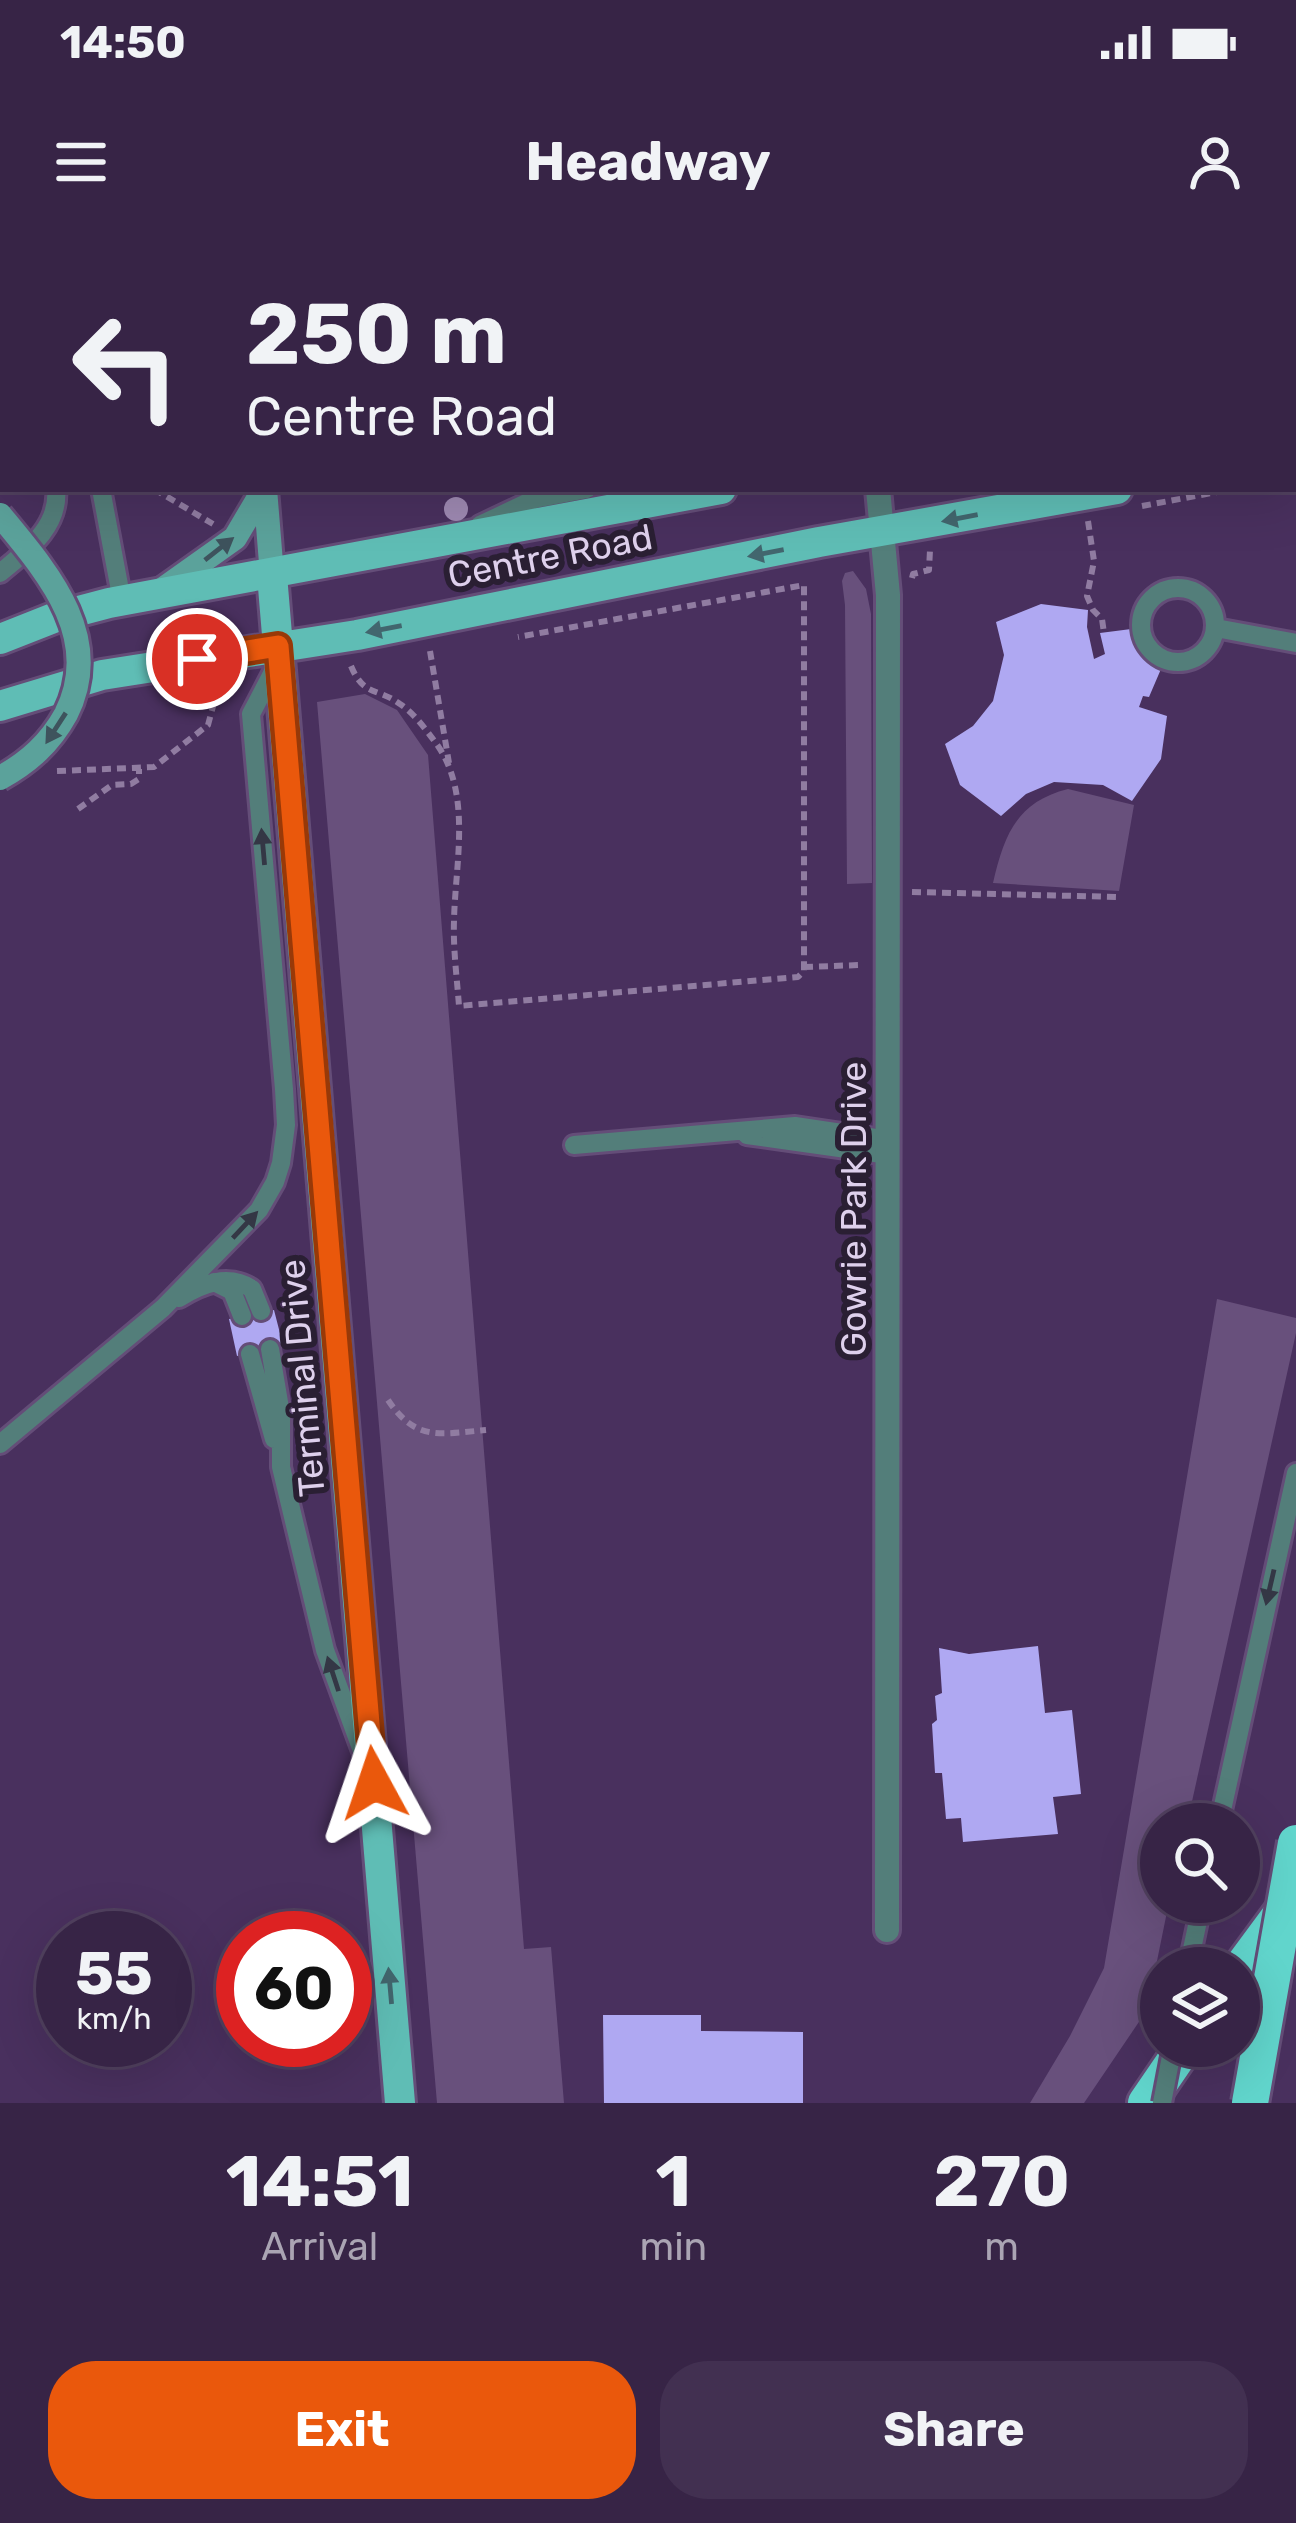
<!DOCTYPE html>
<html lang="en">
<head>
<meta charset="utf-8">
<style>
  :root { --surface:#372446; --page:#423051; --text:#f1f3f6; --muted:#aaa4b3; --line:#51415f; --accent:#ea580c }
  body { margin:0; font-family:Rubik,sans-serif; background:var(--page); color:var(--text); height:100vh; display:flex; flex-direction:column; font-size:45px; white-space:nowrap }
  * { box-sizing:border-box; margin:0 }
  p { font-size:39px; color:var(--muted) }
  .icon { flex:none; width:66px; height:66px; fill:none; stroke:currentColor; stroke-width:2; stroke-linecap:round; stroke-linejoin:round }
  .map { position:relative; height:1863px; overflow:hidden }
  .sheet { display:flex; flex-direction:column; background:var(--surface); flex:1 }
  .sheet>* { flex:none }
  .top-card { position:absolute; left:0px; top:0px; width:1296px; height:252px; box-shadow:0 12px 48px #0002,0 0 0 3px var(--line); background:#372446; color:var(--text); overflow:hidden }
  .buttons { position:absolute; left:1140px; top:1563px; display:grid; gap:24px }
  .buttons a { display:grid; place-items:center; width:120px; height:120px; border-radius:50%; background:var(--surface); box-shadow:0 12px 48px #0002,0 0 0 3px var(--line); font-size:60px }
  .speed { position:absolute; left:36px; top:1671px; display:flex; gap:24px; font-size:60px; font-weight:700; text-align:center }
  .speed>* { display:grid; place-content:center; width:156px; height:156px; border-radius:50%; background:var(--surface); box-shadow:0 12px 48px #0002,0 0 0 3px var(--line); line-height:1 }
  .speed small { font-size:30px; font-weight:400 }
  .speed .limit { border:18px solid #d22; background:#fff; color:#111 }
  .pin { position:absolute; display:grid; place-items:center; width:102px; height:102px; color:#fff; margin:-51px; border:6px solid #fff; border-radius:50%; box-shadow:0 3px 12px #0007 }
  .me { position:absolute; width:132px; margin:-66px; rotate:355deg; stroke-linejoin:round; filter:drop-shadow(0 0 9px #0008) }
  .turn { display:flex; align-items:center; gap:42px; height:252px; padding:0 48px; font-size:54px }
  .turn .icon { width:156px; height:156px; stroke-width:2.5 }
  .turn b { display:block; font-size:84px; line-height:102px }
  .eta { display:flex; justify-content:space-evenly; align-items:center; height:204px; text-align:center }
  .eta b { font-size:72px; font-weight:700; line-height:84px }
  .cta { display:flex; gap:24px; margin-top:auto; padding:24px 48px }
  .cta a { flex:1; height:138px; border-radius:48px; background:var(--accent); color:#fff; font-size:48px; font-weight:700; line-height:138px; text-align:center }
  .cta a+a { background:var(--page); color:var(--text) }
  .status { display:flex; justify-content:space-between; align-items:center; height:84px; padding:0 60px; background:var(--surface); direction:ltr }
  .status svg { height:33px; fill:currentColor }
  header { display:flex; justify-content:space-between; align-items:center; height:156px; padding:0 48px; background:var(--surface); font-size:54px; font-weight:700 }
  .map>svg:first-child { display:block }
</style>
</head>
<body>
<div class="status"><b>14:50</b><svg viewBox="0 0 49 12"><path d="M0 12V9h3v3zM5 12V6h3v6zM10 12V3h3v9zM15 12V0h3v12zM26 1h20v11H26zM47 4h2v5h-2z"/></svg></div>
<header><svg class="icon" aria-label="menu" viewBox="0 0 24 24"><path d="M4 6h16M4 12h16M4 18h16"/></svg>Headway<svg class="icon" aria-label="person" viewBox="0 0 24 24"><circle cx="12" cy="8" r="4"/><path d="M4 21q1-7 8-7t8 7"/></svg></header>
<div class="map">
<svg width="1296" height="1863" viewBox="0 0 1296 1863">
  <rect width="100%" height="100%" fill="#49305e"/>
  <path fill="#68507c" d="M853,331L866,349L871,374L872,643L847,644L845,365L842,341L845,333Z
    M365,454L397,470L428,515L524,1709L551,1707L564,1863H437L317,462Z
    M1068,549L1134,565L1119,651L993,643C1004,596 1016,562 1068,549Z
    M1217,1059L1296,1078V1093L1187,1584H1161V1662H1169L1147,1770L1084,1863H1030L1070,1796L1104,1728Z"/>
  <path fill="#afa8f2" d="M1041,364L1088,370L1087,387L1094,419L1105,414L1100,393L1139,388L1149,411L1164,422L1149,457L1143,456L1139,467L1167,476L1161,519L1132,561L1103,545L1054,542L1026,554L1001,576L960,545L945,504L973,486L993,461L1004,415L996,382Z
    M274,1070L283,1105L237,1116L229,1079Z
    M1038,1406L1045,1473L1072,1470L1081,1554L1053,1557L1058,1594L963,1602L961,1578L946,1579L942,1533H935L932,1484L937,1480L935,1456L942,1453L939,1408L969,1414Z
    M603,1775H701V1791L803,1792V1863H604Z"/>
  <g fill="none" stroke-linecap="round" stroke-linejoin="round">
    <g stroke="#644d78" stroke-width="24">
      <path id="lane" d="M208,0L209,3
        M290,3L291,0
        M1293,105L1296,104
        M0,114L3,118
        M0,177L3,180
        M101,249L122,361
        M480,285L535,259L587,249
        M0,333C26,311 60,287 56,249
        M1141 385a37 37 0 1 1 74 0a37 37 0 1 1-74 0Z
        M1216,388L1296,403
        M747,895L889,915
        M574,905L795,886L889,900
        M214,1042L232,1051L242,1076
        M179,1058C202,1044 228,1033 252,1049L261,1071
        M270,1109L281,1174V1227L325,1410L362,1511
        M250,1114L274,1199
        M0,1204L163,1068L259,970L275,942L281,923L286,885L284,849L251,474L276,426
        M1219,1584L1296,1233
        M1188,1728L1202,1662"/>
    </g>
    <g stroke="#644d78" stroke-width="30">
      <path id="street" d="M878,249L888,355L887,1690"/>
    </g>
    <g stroke="#644d78" stroke-width="30">
      <path id="secondary" d="M247,0V3
        M265,249L272,335
        M159,352L235,298L264,249"/>
    </g>
    <g stroke="#644d78" stroke-width="36">
      <path id="primary" d="M1293,133L1296,132
        M1293,214L1296,213
        M272,335L400,1863
        M0,399L56,377L109,363L721,249
        M0,466L102,435L357,395L819,302L1117,249"/>
    </g>
    <g stroke="#644d78" stroke-width="42">
      <path id="highway" d="M1239,1731L1287,1666
        M1146,1863L1185,1806"/>
    </g>
    <path stroke="#907ca1" stroke-width="6" stroke-dasharray="9 6" stroke-linecap="butt" d="M99,0V3
      M154,249L213,284
      M1142,266L1233,249
      M1088,281L1094,321L1087,356L1093,370L1102,379L1104,393
      M912,338L913,334L929,330L930,310
      M430,411L449,523
      M351,426C364,457 377,447 400,464C415,474 427,491 438,506C472,556 455,625 454,681C453,709 457,738 459,766L798,737L804,731V345L518,397
      M57,531L154,527L208,485L219,444
      M78,569L112,545L131,544L139,539V529
      M912,652L1118,657
      M804,727L860,725
      M388,1160C416,1202 440,1194 486,1190"/>
    <use href="#lane" stroke="#537e7a" stroke-width="18"/>
    <use href="#street" stroke="#537e7a" stroke-width="24"/>
    <use href="#secondary" stroke="#5ba29b" stroke-width="24"/>
    <use href="#primary" stroke="#5fbdb5" stroke-width="30"/>
    <use href="#highway" stroke="#61d5cc" stroke-width="36"/>
    <g stroke="#644d78" stroke-width="24" stroke-linecap="butt">
      <path id="lane-bridge" d="M1162,1863L1173,1806"/>
    </g>
    <g stroke="#644d78" stroke-width="30" stroke-linecap="butt">
      <path id="secondary-bridge" d="M0,275C47,332 105,397 66,474C50,503 29,522 0,538"/>
    </g>
    <g stroke="#644d78" stroke-width="42" stroke-linecap="butt">
      <path id="highway-bridge" d="M1250,1863L1296,1603"/>
    </g>
    <use href="#lane-bridge" stroke="#537e7a" stroke-width="18"/>
    <use href="#secondary-bridge" stroke="#5ba29b" stroke-width="24"/>
    <use href="#highway-bridge" stroke="#61d5cc" stroke-width="36"/>
  </g>
  <circle fill="#9e89b2" cx="456" cy="269" r="12"/>
  <defs><path id="oneway-solid" d="M-6-.8H1V-3.2L6.5 0L1 3.2V.8H-6Z" transform="scale(3)"/></defs>
  <g fill="#42666e">
    <use href="#oneway-solid" transform="translate(960 278) rotate(169)"/>
    <use href="#oneway-solid" transform="translate(766 313) rotate(169)"/>
    <use href="#oneway-solid" transform="translate(384 389) rotate(169)"/>
    <use href="#oneway-solid" transform="translate(390 1746) rotate(-95)"/>
  </g>
  <g fill="#3e535d">
    <use href="#oneway-solid" transform="translate(219 309) rotate(-38)"/>
    <use href="#oneway-solid" transform="translate(56 488) rotate(123)"/>
  </g>
  <g fill="#343745">
    <use href="#oneway-solid" transform="translate(263 607) rotate(-95)"/>
    <use href="#oneway-solid" transform="translate(245 985) rotate(-47)"/>
    <use href="#oneway-solid" transform="translate(1270 1347) rotate(103)"/>
    <use href="#oneway-solid" transform="translate(333 1434) rotate(-108)"/>
  </g>
  <g fill="none" stroke-linecap="round" stroke-linejoin="round">
    <g stroke="#983908" stroke-width="30">
      <path id="route" d="M197,419L278,406L374,1543"/>
    </g>
    <use href="#route" stroke="#ea580c" stroke-width="21"/>
  </g>
  <g text-anchor="middle" dominant-baseline="central" stroke-width="12" stroke-linejoin="round" paint-order="stroke">
    <g font-size="36" fill="#ded0ec" stroke="#2a1f33">
      <text transform="translate(550 316) rotate(-11)">Centre Road</text>
      <text transform="translate(853 969) rotate(-90)">Gowrie Park Drive</text>
      <text transform="translate(302 1138) rotate(-95)">Terminal Drive</text>
    </g>
  </g>
</svg>
<div class="buttons">
<a><svg class="icon" aria-label="search" viewBox="0 0 24 24"><circle cx="10" cy="10" r="6"/><path d="M15 15l6 6"/></svg></a>
<a><svg class="icon" aria-label="layers" viewBox="0 0 24 24"><path d="M12 4l9 5-9 5-9-5zM3 14l9 5 9-5"/></svg></a>
</div>
<div class="speed"><div>55<small>km/h</small></div><div class="limit">60</div></div>
<div class="pin" style="left:197px;top:419px;background:#d93025"><svg class="icon" aria-label="arrive" viewBox="0 0 24 24"><path d="M6 21V4h12l-3 4 3 4H6"/></svg></div>
<svg class="me" style="left:374px;top:1543px" viewBox="-20 -20 40 40"><path d="M0-17L14 15 0 8-14 15z" fill="#ea580c" stroke="#fff" stroke-width="4"/></svg>
<div class="top-card">
<div class="turn"><svg class="icon" aria-label="left" viewBox="0 0 24 24"><path d="M17 20v-9H6M10 6l-5 5 5 5"/></svg><div><b>250 m</b>Centre Road</div></div>
</div>
</div>
<section class="sheet">
<div class="eta">
<div><b>14:51</b><p>Arrival</p></div>
<div><b>1</b><p>min</p></div>
<div><b>270</b><p>m</p></div>
</div>
<div class="cta"><a>Exit</a><a>Share</a></div>
</section>
</body>
</html>
